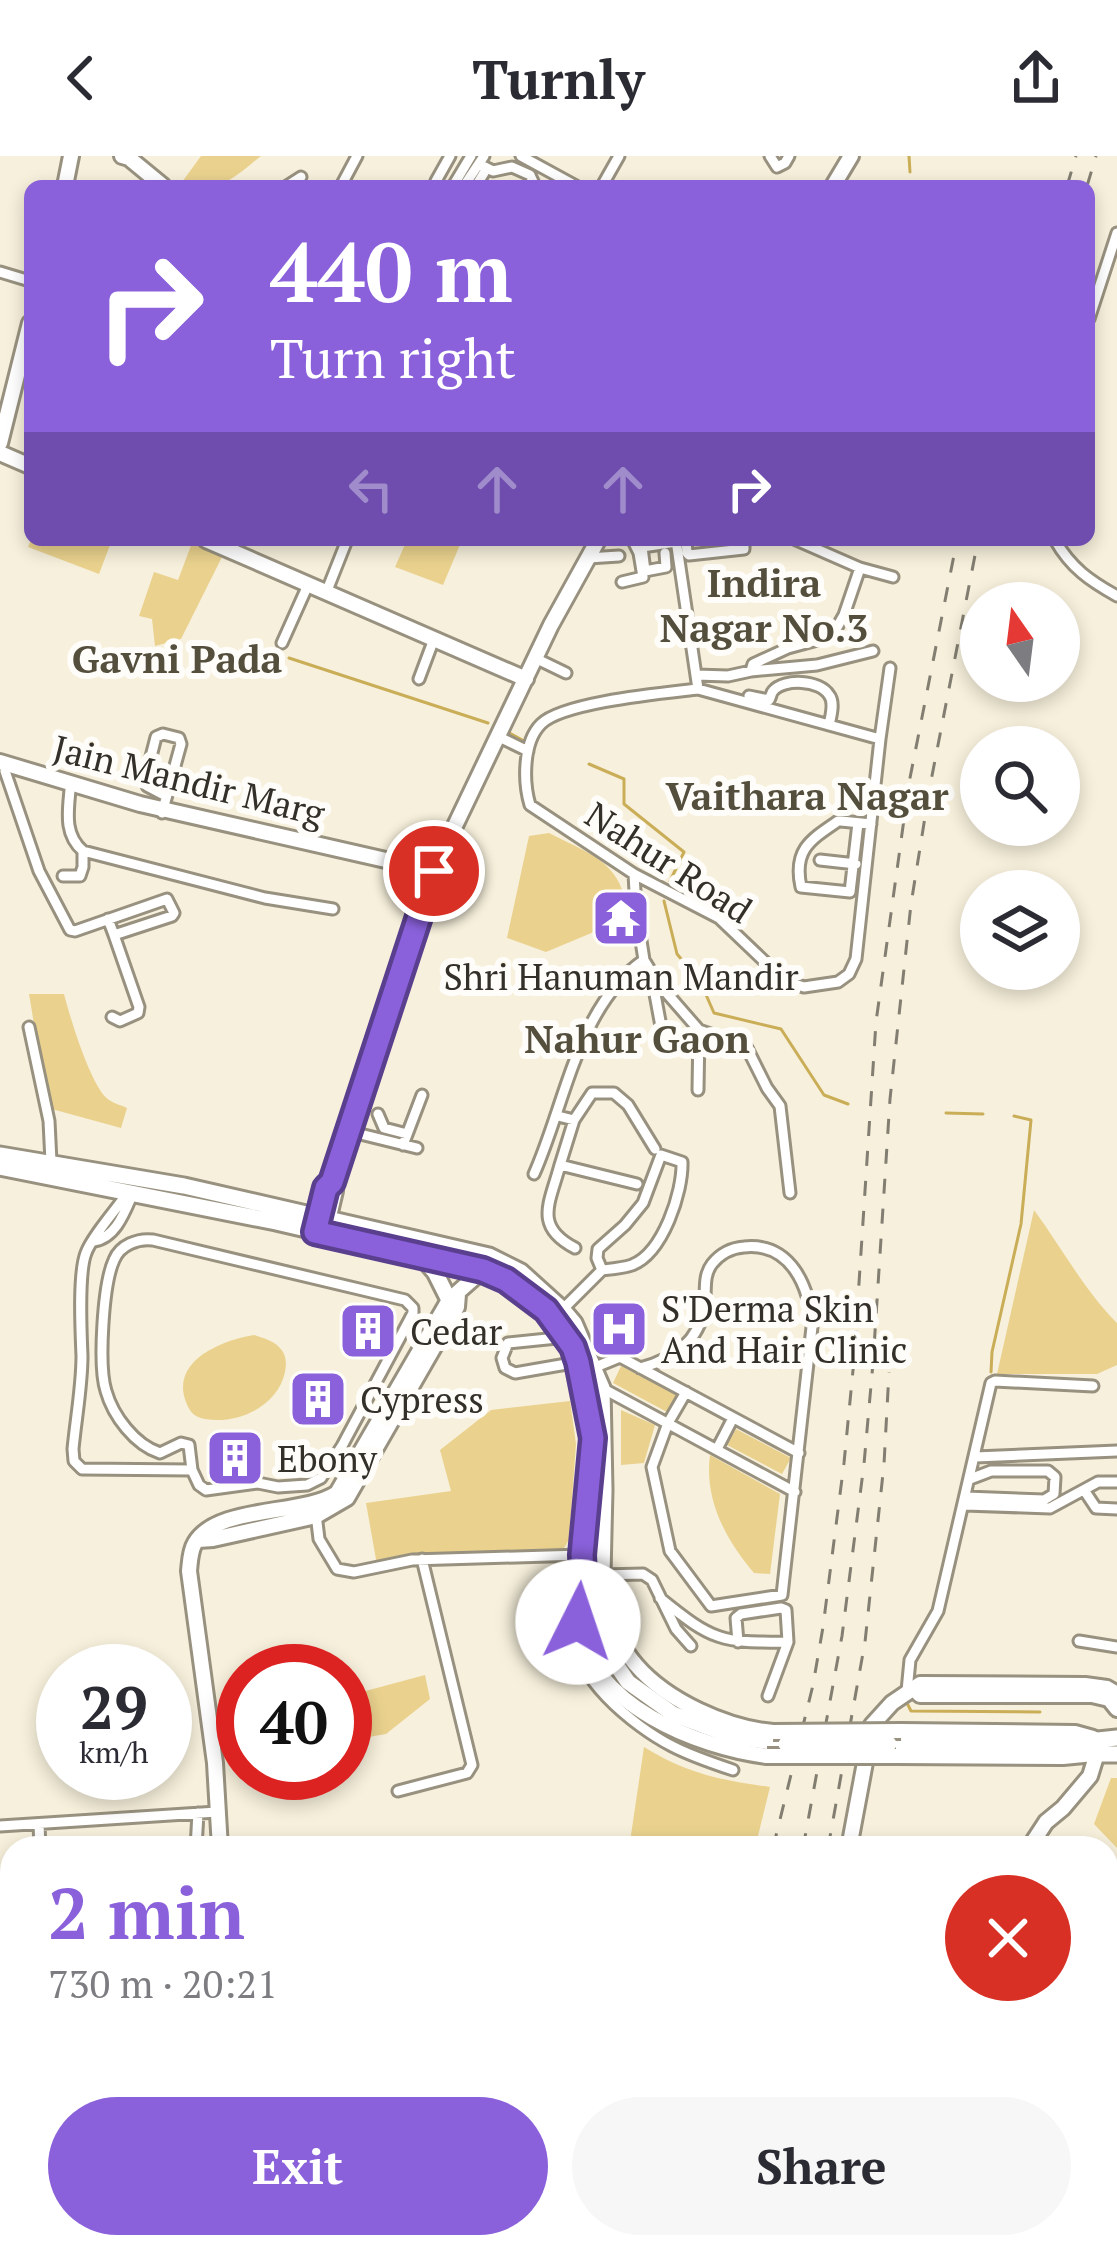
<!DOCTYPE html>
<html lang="en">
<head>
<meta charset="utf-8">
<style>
  :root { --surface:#fff; --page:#f7f7f7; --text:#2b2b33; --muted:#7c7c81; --accent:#8a61db }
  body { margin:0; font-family:"PT Serif",serif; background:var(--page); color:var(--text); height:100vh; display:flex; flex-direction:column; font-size:45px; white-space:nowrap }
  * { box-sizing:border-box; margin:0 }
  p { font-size:39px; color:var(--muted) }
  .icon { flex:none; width:66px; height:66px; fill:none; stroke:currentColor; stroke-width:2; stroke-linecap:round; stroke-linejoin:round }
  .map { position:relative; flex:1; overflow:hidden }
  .sheet { position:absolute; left:0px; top:1680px; width:1119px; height:423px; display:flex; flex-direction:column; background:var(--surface); border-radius:36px 36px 0 0; box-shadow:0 6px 18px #0003 }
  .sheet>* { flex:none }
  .banner { position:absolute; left:24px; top:24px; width:1071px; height:366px; border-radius:18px; box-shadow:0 6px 18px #0003; background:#8a61db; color:#fff; overflow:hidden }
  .needle { width:78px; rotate:346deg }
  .fabs { position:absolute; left:960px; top:426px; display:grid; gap:24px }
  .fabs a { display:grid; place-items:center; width:120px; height:120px; border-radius:50%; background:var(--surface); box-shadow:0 6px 18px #0003; font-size:60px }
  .speed { position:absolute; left:36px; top:1488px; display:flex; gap:24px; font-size:60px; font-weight:700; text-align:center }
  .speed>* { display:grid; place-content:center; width:156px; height:156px; border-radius:50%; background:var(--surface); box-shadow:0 6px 18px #0003; line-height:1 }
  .speed small { font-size:30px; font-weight:400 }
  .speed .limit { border:18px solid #d22; background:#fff; color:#111 }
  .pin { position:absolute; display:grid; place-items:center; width:102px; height:102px; color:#fff; margin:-51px; border:6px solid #fff; border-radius:50%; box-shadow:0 3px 12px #0007 }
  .me { position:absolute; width:132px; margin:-66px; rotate:4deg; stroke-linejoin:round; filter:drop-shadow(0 0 9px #0008) }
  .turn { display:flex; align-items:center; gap:42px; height:252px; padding:0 48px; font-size:54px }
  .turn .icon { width:156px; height:156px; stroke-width:2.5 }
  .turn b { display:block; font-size:84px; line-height:102px }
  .lanes { display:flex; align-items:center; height:114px; padding:0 48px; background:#0003; justify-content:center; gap:60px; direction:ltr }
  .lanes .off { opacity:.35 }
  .round { display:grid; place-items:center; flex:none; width:126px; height:126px; border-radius:63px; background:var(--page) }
  .overview { display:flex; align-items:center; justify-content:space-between; height:204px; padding:0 48px }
  h1 { font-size:72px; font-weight:600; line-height:90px; color:var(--accent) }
  .cta { display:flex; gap:24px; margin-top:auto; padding:24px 48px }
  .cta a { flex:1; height:138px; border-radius:72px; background:var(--accent); color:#fff; font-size:48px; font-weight:600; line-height:138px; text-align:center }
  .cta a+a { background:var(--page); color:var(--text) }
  header { display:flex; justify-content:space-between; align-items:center; height:156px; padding:0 48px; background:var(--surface); font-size:54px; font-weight:600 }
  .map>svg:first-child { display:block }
</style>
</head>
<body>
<header><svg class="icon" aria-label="back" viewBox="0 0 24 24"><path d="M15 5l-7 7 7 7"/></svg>Turnly<svg class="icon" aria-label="share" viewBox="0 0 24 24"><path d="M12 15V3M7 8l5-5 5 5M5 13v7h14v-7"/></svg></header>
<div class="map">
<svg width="1117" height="2102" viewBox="0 0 1117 2102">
  <rect width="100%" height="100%" fill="#f7f0dc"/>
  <path fill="#ead28e" d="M201,0H261C236,20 215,42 182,26Z
    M31,384H96L110,389L99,418L28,391Z
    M407,384H462L443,429L395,411Z
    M192,387L222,401L181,483L155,490L152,463L139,460L154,416L178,424Z
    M549,677C581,694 615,703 624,740V743L609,748L601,773L546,796L507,782L529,680Z
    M29,838H64C70,861 91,932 109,944C115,948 121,949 127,952L121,972L48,952Z
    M1034,1054C1062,1092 1084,1134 1117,1167V1209L1097,1218H997Z
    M254,1179C263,1182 272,1184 279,1191C286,1198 287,1206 285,1216C278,1250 238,1269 205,1263C195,1261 190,1257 186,1246C170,1205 222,1184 254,1179Z
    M621,1210L676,1239L667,1256L613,1227Z
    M570,1245L576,1288L569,1384L562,1395L418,1401L377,1409L366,1347L451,1335L440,1294L491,1254Z
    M621,1254L655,1269L644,1307L621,1309Z
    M736,1273L791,1302L782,1318L727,1289Z
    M710,1299L780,1338L770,1418L754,1417C726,1384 704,1344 710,1299Z
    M425,1519L430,1543L386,1578L345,1585V1535L347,1540Z
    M644,1591C688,1618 720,1624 770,1631L755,1692H634L631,1679Z
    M1111,1622H1117V1692L1094,1668Z
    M1107,1869L1117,1871V2102H1012L1010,2091H1107Z"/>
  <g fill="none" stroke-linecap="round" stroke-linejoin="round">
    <path stroke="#caad57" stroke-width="3" d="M909,0L910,16
      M289,502L488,567
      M506,575L524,585
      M589,608L624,623V648L684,696L670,725
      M664,745L677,798L700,825L714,857L781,873L824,939L848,948
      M946,957L983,958
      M991,1216L992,1196L1021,1068L1031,964L1014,960
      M908,1549L911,1555L1040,1556"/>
    <g stroke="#98917f" stroke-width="15">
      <path id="street" d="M521,0L576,30
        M770,0L777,11L785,7L789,0
        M479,8L493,15L512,11L530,19L535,30
        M287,30L301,21
        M341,30L357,0
        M439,30L436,25L450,0
        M453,30L471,0
        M464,30L484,0
        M476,30L487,12
        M602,30L619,0
        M0,116L30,125
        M1089,163L1117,77
        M676,384L698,533
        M686,384L687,397L689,399L744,393V384
        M796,384L860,412L893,421
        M1055,384C1071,412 1090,425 1117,440
        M665,397L666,411L645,415L642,391L676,386
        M588,402L619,400
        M622,426L643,421L639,397L634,387L642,384
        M326,437L347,384
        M282,487L308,429
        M535,502L566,517
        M751,515L817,509L873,495
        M696,519L728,520L751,515L753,508L788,492L832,480L844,459L860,412
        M419,523L434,483
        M698,533L880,583L856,803L849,818L838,826L804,831L785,825L719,762L634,718L530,649C523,625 523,586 541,568C563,546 665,537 698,533Z
        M749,540L769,544C771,541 771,537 773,535C784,522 820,524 829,539C835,546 831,560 829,569
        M497,580L528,595
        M880,583L890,512
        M5,615L39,715L70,774L75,775L167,743L174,757L172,760L114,779L108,763
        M70,634C68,656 64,679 83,695L265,742L333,753
        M162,657L181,588L179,582L163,578L156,581L145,624L147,630L166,640
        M858,667L850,736L801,731C793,694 810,684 838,665H841L871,668
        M820,704L856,708
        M63,720H80L83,711V695
        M644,804L658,827L699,874L746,890L767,932L780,950L790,1037
        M652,822L665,892
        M112,861L120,865L138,857L139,851L114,779
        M29,871L49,965L51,1006
        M698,934L699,874
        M378,958L384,972L407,978
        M558,960L574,964L592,937H614L628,949L655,993
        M574,964L560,1009L637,1028
        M348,975L417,992
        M403,989L422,939
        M560,1009C550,1047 533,1070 575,1092
        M534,1018C565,949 578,849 644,804L636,753L634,718
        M128,1036C117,1053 92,1080 86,1097C78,1117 81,1176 82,1200C82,1230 76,1262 73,1293L74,1305L82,1313L192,1314L199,1329L206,1334L258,1327L278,1331L307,1329L321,1322L342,1290L413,1157V1152L405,1144L153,1084C138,1082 120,1089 114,1104C103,1128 98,1210 106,1235C113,1260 135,1289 160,1297L181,1287L189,1289L192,1314
        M94,1085C116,1082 125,1055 133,1037
        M563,1153L602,1114L597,1102L598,1093L625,1069L643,1047L661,999L682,1006C683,1036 663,1097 632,1109C623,1112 611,1113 602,1114
        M567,1181L508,1187L502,1202L505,1212L515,1217L578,1206
        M593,1212L620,1201L799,1297
        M640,1212C671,1204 698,1187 704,1153C707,1137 702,1121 712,1108C720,1098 731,1092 744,1091C791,1086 810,1131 812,1171L782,1439L711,1450L670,1395L652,1311L668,1267L686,1236
        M602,1232L795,1336
        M717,1293L733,1262
        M975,1301L1117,1295
        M1084,1334L1096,1352L1117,1353
        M966,1341L1044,1344L1054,1338L1055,1321L1048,1315H991L970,1323
        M965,1349L1050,1352L1098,1326H1117
        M316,1358L319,1383L337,1413L354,1416L412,1404L582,1399
        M602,1419L643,1418L652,1424L676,1473L691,1490
        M660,1442C713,1485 721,1487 788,1486L786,1454L781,1452L741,1458L736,1462L738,1486
        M577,1472C567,1518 635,1571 672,1590C691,1600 712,1607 733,1614
        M1079,1485L1117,1491
        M907,1535L910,1504L938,1455L991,1227L995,1225L1093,1230
        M768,1540L788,1486
        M398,1635L467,1617L472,1609L422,1403
        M39,1668L40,1692
        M0,1670L217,1656
        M196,1692L198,1657
        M0,1755L12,1754
        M0,1761L12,1772
        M0,1783L12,1792
        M0,1838L6,1840L9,1846L0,1867
        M0,1920L12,1927
        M0,1929L12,1938
        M98,2102L103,2091"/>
    </g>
    <g stroke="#98917f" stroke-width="20">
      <path id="secondary" d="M122,0L129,2L163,30
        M65,30L71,0
        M833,30L851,0
        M0,287L30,167
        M0,297L30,310
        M206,384L526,523
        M0,606L140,648L434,715
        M326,1073L335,1035L332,1026L430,722L551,469L598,384
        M198,1384L213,1383L316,1360L347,1342L457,1151L458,1138
        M583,1442C581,1451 578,1461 579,1469C592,1550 697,1591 767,1600
        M610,1468C618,1483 625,1497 636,1509C667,1545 727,1572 773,1576
        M914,1533L920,1539H1092L1109,1543L1117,1553
        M901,1575L1075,1577L1093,1582
        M896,1600L1063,1601L1094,1598
        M220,1692L215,1607L189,1415C190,1406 190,1395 195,1387C217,1349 302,1360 337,1337L449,1144L483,1114L486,1107
        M849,1692L872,1569L892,1547L920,1528L1085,1529L1107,1532L1117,1538
        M1029,1692L1046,1666L1063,1652L1090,1620L1098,1594
        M346,2091L348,2102
        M754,2102L756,2091"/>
    </g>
    <g stroke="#98917f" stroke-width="21">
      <path id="primary" d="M0,999L184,1030L489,1100L521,1116L563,1154L574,1167L602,1232L604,1334L602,1419L610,1468L607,1492
        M0,1011L276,1066L483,1114L506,1124L546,1153L573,1191L578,1206L593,1282L582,1399L584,1439L593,1475L628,1526L673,1558L734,1581L786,1588
        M422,1101L435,1116L449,1144
        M889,1588L1069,1587L1117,1582
        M1074,1589L1097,1598H1117"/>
    </g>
    <use href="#street" stroke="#fff" stroke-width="9"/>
    <use href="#secondary" stroke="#fff" stroke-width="14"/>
    <use href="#primary" stroke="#fff" stroke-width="15"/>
    <path stroke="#827e71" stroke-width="3" stroke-dasharray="15 15" stroke-linecap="butt" d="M1067,30L1076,0
      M1087,30L1096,0
      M773,1692L813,1529L823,1471L844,1307L854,1204L876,866L909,627L957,384
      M803,1692L842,1480L864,1308L873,1207L890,943L911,748L930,630L978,384
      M828,1692L865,1486L884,1308L889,1216
      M665,2102L668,2091
      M690,2102L694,2091
      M711,2102L715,2091"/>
    <g stroke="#98917f" stroke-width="20" stroke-linecap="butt">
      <path id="secondary-bridge" d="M773,1576L901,1575
        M767,1600H896"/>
    </g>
    <g stroke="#98917f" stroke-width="21" stroke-linecap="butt">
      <path id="primary-bridge" d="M786,1588H889"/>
    </g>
    <use href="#secondary-bridge" stroke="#fff" stroke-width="14"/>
    <use href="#primary-bridge" stroke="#fff" stroke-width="15"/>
  </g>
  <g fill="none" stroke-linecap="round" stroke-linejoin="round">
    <g stroke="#5a3f8e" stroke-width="30">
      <path id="route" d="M434,715L332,1026L326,1032L315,1076L483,1114L506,1124L546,1154L573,1191L578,1206L593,1282L582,1399L584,1438L578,1466"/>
    </g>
    <use href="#route" stroke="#8a61db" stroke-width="21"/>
  </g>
  <defs>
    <g id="temple-square" transform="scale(3)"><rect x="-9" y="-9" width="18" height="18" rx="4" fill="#8a61db" stroke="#fffdf9"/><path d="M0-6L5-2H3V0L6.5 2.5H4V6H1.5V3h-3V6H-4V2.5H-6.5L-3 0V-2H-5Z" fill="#fff"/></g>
    <g id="hospital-square" transform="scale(3)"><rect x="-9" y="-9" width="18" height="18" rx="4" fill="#8a61db" stroke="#fffdf9"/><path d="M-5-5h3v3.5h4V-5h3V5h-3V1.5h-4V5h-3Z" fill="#fff"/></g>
    <g id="building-square" transform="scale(3)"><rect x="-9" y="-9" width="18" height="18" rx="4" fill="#8a61db" stroke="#fffdf9"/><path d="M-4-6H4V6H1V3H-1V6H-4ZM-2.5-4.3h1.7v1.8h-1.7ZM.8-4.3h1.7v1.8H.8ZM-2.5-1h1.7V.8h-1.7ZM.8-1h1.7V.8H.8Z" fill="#fff"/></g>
  </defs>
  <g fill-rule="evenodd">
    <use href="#temple-square" x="621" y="762"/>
    <use href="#hospital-square" x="619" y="1173"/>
    <use href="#building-square" x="368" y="1175"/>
    <use href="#building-square" x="318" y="1243"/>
    <use href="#building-square" x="235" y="1302"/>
  </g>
  <g text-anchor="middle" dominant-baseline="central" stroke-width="12" stroke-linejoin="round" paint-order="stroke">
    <g font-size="36" fill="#323028" stroke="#fffdf9">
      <text transform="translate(189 624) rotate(14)">Jain Mandir Marg</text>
      <text transform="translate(669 706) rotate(33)">Nahur Road</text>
    </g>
    <g font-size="36" fill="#323028" stroke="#fffdf9" text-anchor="start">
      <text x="621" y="820" text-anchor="middle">Shri Hanuman Mandir</text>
      <text x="661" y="1152">S'Derma Skin<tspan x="661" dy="41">And Hair Clinic</tspan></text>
      <text x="410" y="1175">Cedar</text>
      <text x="360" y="1243">Cypress</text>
      <text x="277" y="1302">Ebony</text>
    </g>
    <g font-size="39" font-weight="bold" fill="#544e3d" stroke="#fffdf9">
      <text x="764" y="426">Indira<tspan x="764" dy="45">Nagar No.3</tspan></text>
      <text x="177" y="502">Gavni Pada</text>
      <text x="807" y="639">Vaithara Nagar</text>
      <text x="637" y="882">Nahur Gaon</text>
    </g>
  </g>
</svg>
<div class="fabs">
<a><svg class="needle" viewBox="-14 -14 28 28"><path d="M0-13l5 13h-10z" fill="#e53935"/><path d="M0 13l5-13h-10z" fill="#7c7c81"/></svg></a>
<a><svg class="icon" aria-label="search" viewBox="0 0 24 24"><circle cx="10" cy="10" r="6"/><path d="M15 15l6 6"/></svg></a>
<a><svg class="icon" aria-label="layers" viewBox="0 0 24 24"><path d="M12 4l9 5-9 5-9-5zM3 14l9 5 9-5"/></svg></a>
</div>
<div class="speed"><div>29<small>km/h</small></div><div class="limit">40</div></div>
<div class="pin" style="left:434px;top:715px;background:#d93025"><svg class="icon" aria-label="arrive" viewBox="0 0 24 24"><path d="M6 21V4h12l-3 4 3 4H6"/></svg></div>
<svg class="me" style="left:578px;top:1466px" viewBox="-20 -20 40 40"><circle r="19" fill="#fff"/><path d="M0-13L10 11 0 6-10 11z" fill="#8a61db"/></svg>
<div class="banner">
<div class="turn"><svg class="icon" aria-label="right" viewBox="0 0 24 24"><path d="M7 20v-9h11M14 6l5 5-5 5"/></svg><div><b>440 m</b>Turn right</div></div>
<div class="lanes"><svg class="icon off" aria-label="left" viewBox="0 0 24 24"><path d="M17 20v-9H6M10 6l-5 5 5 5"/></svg><svg class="icon off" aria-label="ahead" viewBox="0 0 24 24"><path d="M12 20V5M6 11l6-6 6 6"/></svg><svg class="icon off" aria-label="ahead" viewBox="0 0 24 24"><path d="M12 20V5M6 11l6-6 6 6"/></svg><svg class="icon" aria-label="right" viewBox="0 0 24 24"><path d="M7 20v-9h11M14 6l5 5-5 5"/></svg></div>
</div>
<section class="sheet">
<div class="overview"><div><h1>2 min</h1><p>730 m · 20:21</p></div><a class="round" style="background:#d93025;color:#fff"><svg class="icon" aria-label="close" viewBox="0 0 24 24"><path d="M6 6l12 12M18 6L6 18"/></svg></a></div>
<div class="cta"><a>Exit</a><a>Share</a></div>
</section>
</div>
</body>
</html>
